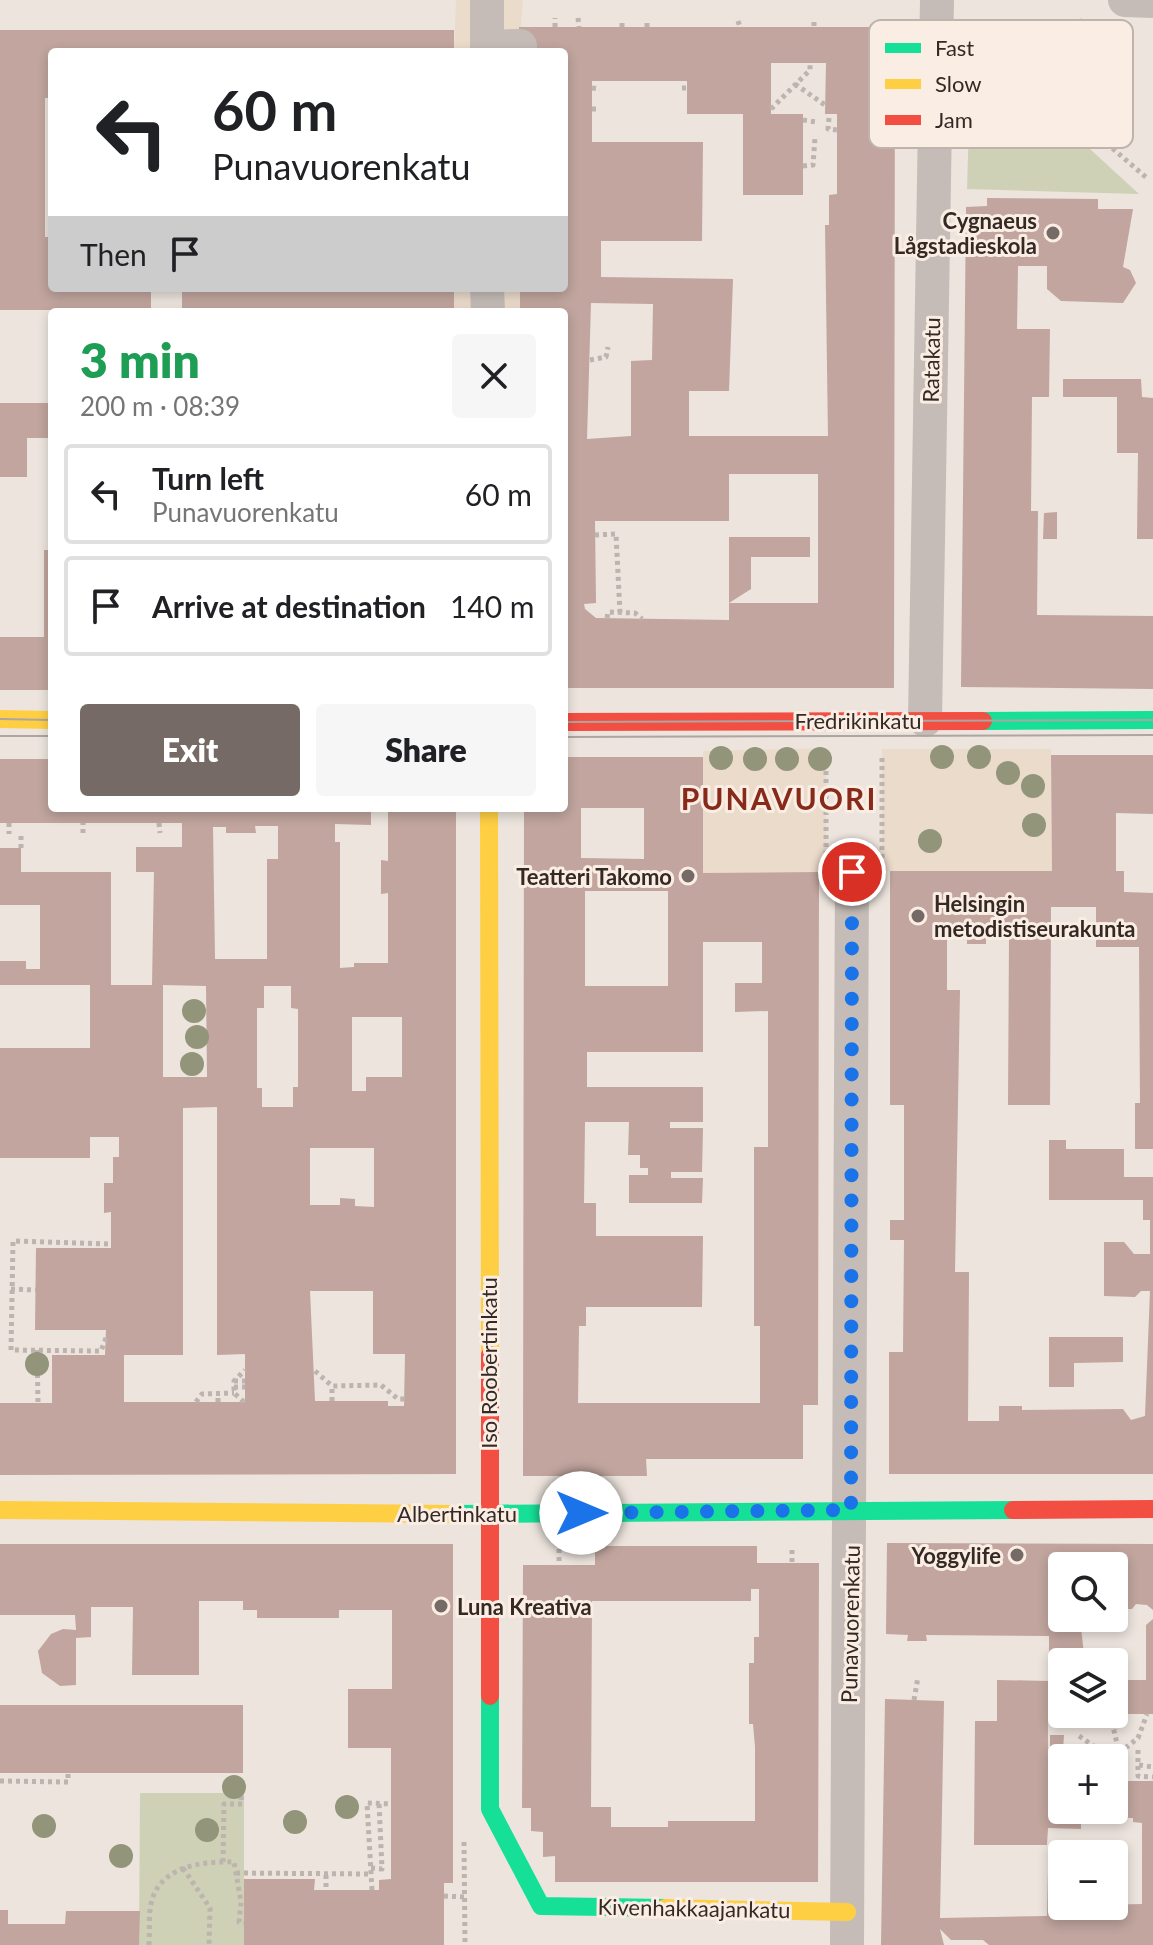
<!DOCTYPE html>
<html lang="en">
<head>
<meta charset="utf-8">
<style>
  :root { --surface:#fff; --page:#f6f6f6; --text:#202124; --muted:#757577; --line:#e0e0e0; --accent:#756a65 }
  body { margin:0; font-family:Lato,sans-serif; background:var(--page); color:var(--text); height:100vh; display:flex; flex-direction:column; font-size:30px; white-space:nowrap }
  * { box-sizing:border-box; margin:0 }
  p { font-size:26px; color:var(--muted) }
  .icon { flex:none; width:44px; height:44px; fill:none; stroke:currentColor; stroke-width:2; stroke-linecap:round; stroke-linejoin:round }
  .map { position:relative; flex:1; overflow:hidden }
  .sheet { position:absolute; left:48px; top:308px; width:520px; height:504px; display:flex; flex-direction:column; background:var(--surface); border-radius:8px; box-shadow:0 4px 12px #0003 }
  .sheet>* { flex:none }
  .guide { position:absolute; left:48px; top:48px; width:520px; height:244px; border-radius:8px; box-shadow:0 4px 12px #0003; background:#fff; color:var(--text); overflow:hidden }
  .fabs { position:absolute; left:1048px; top:1552px; display:grid; gap:16px }
  .fabs a { display:grid; place-items:center; width:80px; height:80px; border-radius:8px; background:var(--surface); box-shadow:0 4px 12px #0003; font-size:40px }
  .pin { position:absolute; display:grid; place-items:center; width:68px; height:68px; color:#fff; margin:-34px; border:4px solid #fff; border-radius:50%; box-shadow:0 2px 8px #0007 }
  .me { position:absolute; width:88px; margin:-44px; rotate:90deg; stroke-linejoin:round; filter:drop-shadow(0 0 6px #0008) }
  .turn { display:flex; align-items:center; gap:28px; height:168px; padding:0 32px; font-size:36px }
  .turn .icon { width:104px; height:104px; stroke-width:2.5 }
  .turn b { display:block; font-size:56px; line-height:68px }
  .then { display:flex; align-items:center; height:76px; padding:0 32px; background:#0003; gap:16px; font-size:30px }
  .round { display:grid; place-items:center; flex:none; width:84px; height:84px; border-radius:8px; background:var(--page) }
  .summary { display:flex; align-items:center; justify-content:space-between; height:136px; padding:0 32px }
  h1 { font-size:48px; font-weight:800; line-height:60px; color:#1e9e55 }
  .action { display:flex; gap:16px; margin-top:auto; padding:16px 32px }
  .action a { flex:1; height:92px; border-radius:8px; background:var(--accent); color:#fff; font-size:32px; font-weight:800; line-height:92px; text-align:center }
  .action a+a { background:var(--page); color:var(--text) }
  ul { padding:0; list-style:none }
  li { display:flex; align-items:center; gap:24px; height:100px; margin:0 16px 12px; padding:0 16px; border:4px solid var(--line); border-radius:8px }
  li div { flex:1 }
  li b { display:block; font-size:30px }
  li em { font-style:normal }
  .map>svg:first-child { display:block }
</style>
</head>
<body>
<div class="map">
<svg width="1153" height="1945" viewBox="0 0 1153 1945">
  <rect width="100%" height="100%" fill="#ece4dd"/>
  <path fill="#cfd1b6" d="M996,71L1007,73L1139,194L967,189L970,91L977,76Z
    M140,1793H244V1945H139Z"/>
  <path fill="#ebdbcb" d="M456,0H523L519,52H454Z
    M454,288H520V312H454Z
    M826,748V872L703,873V751Z
    M882,749H1051L1052,871H882Z"/>
  <path fill="#c1a59e" fill-rule="evenodd" d="M519,27H895L894,688H564V312H520V288H564V52H519ZM771,63H826L825,114H837V194L829,195V225H825L828,436H689V391H729L733,279L601,277V241H702L703,142H592V81H687V114H743V195H803V114H771ZM591,303L653,304L652,360L631,361V436L587,439ZM729,474H818V603H729V620L596,618L585,609L584,604L596,603L595,521H729Z
    M0,30H454V52H52V98H45V237H52V288H151V310H0Z
    M987,198L1098,199V209H1133L1123,267L1130,270L1136,283L1123,303L1061,301L1047,289V266H1018L1017,329H1050L1049,397H1032L1031,511H1038L1037,615L1153,616V689L961,687L966,207L987,206Z
    M182,288H454V312H235V308L182,312Z
    M1063,379H1141L1142,397L1153,398V539H1137L1138,453H1117V397H1063Z
    M0,403H52V438H27V477H0Z
    M1057,512V539H1043L1044,513Z
    M729,537H810V557H751V589L729,603Z
    M44,550H52V690H0V637H44Z
    M1051,755H1153V814L1116,813V871H1124V892L1153,893V1149H1135V1103H1140L1139,947H1096V907H1051L1050,1105H1008L1009,937L986,936V944H967V936H947V990H960L955,1272H969L968,1421H999V1406H1022V1410L1123,1409L1131,1420L1145,1416L1150,1291H1141L1135,1297L1104,1296V1242H1124L1134,1254H1150V1220H1143V1200H1049V1140H1066V1149H1124V1177H1153V1474H889V1352H903L904,1240H890V1220H904V1105H890V871H1052Z
    M564,757H703V873L819,872L818,1405H803V1459H646L647,1476H523L524,808H564ZM581,808H644V859L581,858ZM585,891H668V986H585ZM703,942H762V983H735V1012L768,1011V1147H754V1326H760V1403H578L579,1326H586V1307H702L703,1236H596V1203H584L585,1122H629L628,1155H640V1168H648V1175H629V1203H702L703,1178H671V1172H702L703,1128H670V1122H703V1087H587V1052H703Z
    M0,759H52V808H371V825L335,824V842H340V968L354,967V963H388V893L381,894V860L388,861V808H456V1474L0,1475V1403H52V1355H105L106,1330H35L36,1248H111V1212L104,1213V1183H113V1157H119V1137H90V1158H0V1048H90V985H0V961H26V969H40V905H0V848H21V872H111V985H152L154,872H136V847H182V823H0ZM255,826H278V859H267V959H215L213,827H226V833H256ZM163,985L206,986L207,1077H163ZM264,986H291V1008L298,1009V1087H293V1107H262V1088H257V1008H264ZM352,1017H402V1077H366V1091H352ZM217,1107V1355L245,1354V1402H124V1355H183V1108ZM310,1148H374V1207L355,1206V1199L340,1198V1205H310ZM310,1291H373V1354H405L404,1406H388V1401H315Z
    M1049,1337H1123V1362L1074,1363V1387H1049Z
    M887,1543L1153,1544V1610L1147,1605L1136,1604L1132,1609H1114V1566H1062V1618H1074L1081,1628L1085,1662H1062V1714H1048V1781H1062V1810H1114V1781H1153V1945H989L983,1940H951L940,1929L944,1945H881L885,1699L944,1701L940,1918L1047,1916L1048,1871H1062V1906L1142,1904V1823L1133,1822V1818L1081,1817V1829L1048,1828L1047,1845H974L975,1721H997V1680L1049,1681V1636L926,1635L927,1641H907L908,1635L886,1634Z
    M0,1544H453V1883H444V1945H244V1879H315L314,1890H379V1880L391,1879V1748H348V1689H392V1610H339V1618H257V1610H243V1601H199V1675H132L133,1607H91V1637L76,1638V1685L60,1686L42,1673L38,1651L51,1634L63,1629L76,1630L75,1615H0Z
    M595,1546H757V1563H819L818,1882H555V1856L543,1857V1832L531,1831V1808H522L523,1565H595ZM751,1589H759V1637H754V1663H749V1724H753L755,1747V1821H668V1827H611V1807H591L592,1601H751Z
    M1153,1619V1714H1114V1680H1146V1625Z
    M0,1705H243V1773H0Z
    M1050,1735H1064L1062,1766H1050Z
    M0,1910H8V1924H65L66,1911H140L139,1945H0Z"/>
  <g fill="none" stroke-linecap="round" stroke-linejoin="round">
    <path stroke="#beb4af" stroke-width="5" stroke-dasharray="4 4" stroke-linecap="butt" d="M578,18L579,27
      M1079,19L1080,25
      M738,21L740,27
      M814,22V27
      M967,23L1148,179
      M555,27V18
      M622,27V19
      M647,27V19
      M795,84L825,105
      M592,88L600,89
      M682,88H687
      M1060,104L1067,96
      M592,109H599
      M771,109L810,70V63
      M829,118L828,129L837,130
      M803,120L816,122
      M882,123L885,118
      M803,166L813,165L815,137
      M590,360L606,357L608,347
      M595,535L616,534L620,613
      M607,618L608,612L635,613L642,619
      M9,823V834
      M159,823L160,833
      M83,833V823
      M21,848V834
      M826,855V757
      M882,858V756
      M11,1289L36,1290
      M106,1338L101,1351L11,1350L13,1241L111,1244
      M37,1350L38,1402
      M315,1371L332,1386L381,1385L398,1399H404
      M234,1381H245
      M234,1387H245
      M332,1401V1386
      M196,1402L202,1394L234,1393
      M218,1402V1394
      M244,1402L234,1393V1381L245,1370
      M559,1549V1565
      M792,1562V1547
      M914,1700L918,1677
      M1110,1714L1119,1752
      M1079,1736L1111,1758
      M1138,1750V1776L1153,1777
      M1113,1758L1138,1738L1147,1714
      M1139,1765L1153,1767
      M0,1781L68,1782V1773
      M464,1842L465,1945
      M223,1862L224,1804H242L241,1794
      M183,1868L210,1908L209,1945
      M371,1868L382,1869L379,1803
      M236,1873L371,1874
      M326,1875V1890
      M372,1890L367,1803L391,1804
      M444,1896L465,1897
      M149,1945C150,1931 148,1913 152,1900C162,1865 205,1861 234,1862L241,1902L239,1922L244,1923"/>
    <path stroke="#c5bcb7" stroke-width="34" d="M1125,0L1153,1
      M487,47L520,46
      M487,52V0
      M487,288L488,312
      M925,720L937,0
      M847,1945L852,872"/>
    <path stroke="#16e098" stroke-width="18" d="M983,721L1153,720
      M457,1514L1013,1510
      M490,1696V1809L541,1906L665,1908"/>
    <path stroke="#ffcf43" stroke-width="18" d="M0,719L52,720
      M489,808L490,1355
      M0,1510L457,1514
      M665,1908L847,1912"/>
    <path stroke="#f24e42" stroke-width="18" d="M564,722L983,721
      M490,1355V1696
      M1013,1510L1153,1509"/>
    <path stroke="#aca5a1" stroke-width="2" d="M0,719L52,720
      M564,722L1153,720
      M0,736H52
      M564,737L1153,735"/>
  </g>
  <g fill="#929579">
    <circle cx="942" cy="757" r="12"/>
    <circle cx="979" cy="757" r="12"/>
    <circle cx="721" cy="758" r="12"/>
    <circle cx="755" cy="759" r="12"/>
    <circle cx="787" cy="759" r="12"/>
    <circle cx="820" cy="759" r="12"/>
    <circle cx="1008" cy="773" r="12"/>
    <circle cx="1033" cy="786" r="12"/>
    <circle cx="1034" cy="825" r="12"/>
    <circle cx="930" cy="841" r="12"/>
    <circle cx="194" cy="1011" r="12"/>
    <circle cx="197" cy="1037" r="12"/>
    <circle cx="192" cy="1064" r="12"/>
    <circle cx="37" cy="1364" r="12"/>
    <circle cx="234" cy="1787" r="12"/>
    <circle cx="347" cy="1807" r="12"/>
    <circle cx="295" cy="1822" r="12"/>
    <circle cx="44" cy="1826" r="12"/>
    <circle cx="207" cy="1830" r="12"/>
    <circle cx="121" cy="1856" r="12"/>
  </g>
  <g fill="none" stroke-linecap="round" stroke-linejoin="round">
    <path stroke="#1a73e8" stroke-width="14" stroke-dasharray="0 25.2" d="M581,1513L851,1510L852,872"/>
  </g>
  <g fill="#756a65" stroke="#faeee4" stroke-width="3">
    <circle cx="1053" cy="233" r="8"/>
    <circle cx="688" cy="876" r="8"/>
    <circle cx="918" cy="916" r="8"/>
    <circle cx="1017" cy="1555" r="8"/>
    <circle cx="441" cy="1606" r="8"/>
  </g>
  <g text-anchor="middle" dominant-baseline="central" stroke-width="6" stroke-linejoin="round" paint-order="stroke">
    <g font-size="22" font-weight="bold" fill="#352925" stroke="#faeee4" text-anchor="end">
      <text x="1037" y="220">Cygnaeus<tspan x="1037" dy="25">Lågstadieskola</tspan></text>
      <text x="672" y="876">Teatteri Takomo</text>
      <text x="934" y="903" text-anchor="start">Helsingin<tspan x="934" dy="25">metodistiseurakunta</tspan></text>
      <text x="1001" y="1555">Yoggylife</text>
      <text x="457" y="1606" text-anchor="start">Luna Kreativa</text>
    </g>
    <g font-size="22" fill="#352925" stroke="#faeee4">
      <text transform="translate(931 360) rotate(-89)">Ratakatu</text>
      <text x="858" y="720">Fredrikinkatu</text>
      <text transform="translate(488 1363) rotate(-90)">Iso Roobertinkatu</text>
      <text x="457" y="1513">Albertinkatu</text>
      <text transform="translate(850 1624) rotate(-89)">Punavuorenkatu</text>
      <text transform="translate(694 1908) rotate(1)">Kivenhakkaajankatu</text>
    </g>
    <g font-size="30" font-weight="bold" letter-spacing="2" fill="#882a1a" stroke="#faeee4">
      <text x="779" y="798">PUNAVUORI</text>
    </g>
  </g>
  <rect x="869" y="20" width="264" height="128" rx="12" fill="#faeee4" stroke="#bfb3ab" stroke-width="2"/>
  <rect x="885" y="43" width="36" height="10" fill="#16e098"/>
  <rect x="885" y="79" width="36" height="10" fill="#ffcf43"/>
  <rect x="885" y="115" width="36" height="10" fill="#f24e42"/>
  <g font-size="22" fill="#352925">
    <text x="935" y="56">Fast</text>
    <text x="935" y="92">Slow</text>
    <text x="935" y="128">Jam</text>
  </g>
</svg>
<div class="fabs">
<a><svg class="icon" aria-label="search" viewBox="0 0 24 24"><circle cx="10" cy="10" r="6"/><path d="M15 15l6 6"/></svg></a>
<a><svg class="icon" aria-label="layers" viewBox="0 0 24 24"><path d="M12 4l9 5-9 5-9-5zM3 14l9 5 9-5"/></svg></a>
<a>+</a>
<a>−</a>
</div>
<div class="pin" style="left:852px;top:872px;background:#d93025"><svg class="icon" aria-label="arrive" viewBox="0 0 24 24"><path d="M6 21V4h12l-3 4 3 4H6"/></svg></div>
<svg class="me" style="left:581px;top:1513px" viewBox="-20 -20 40 40"><circle r="19" fill="#fff"/><path d="M0-13L10 11 0 6-10 11z" fill="#1a73e8"/></svg>
<div class="guide">
<div class="turn"><svg class="icon" aria-label="left" viewBox="0 0 24 24"><path d="M17 20v-9H6M10 6l-5 5 5 5"/></svg><div><b>60 m</b>Punavuorenkatu</div></div>
<div class="then">Then<svg class="icon" aria-label="arrive" viewBox="0 0 24 24"><path d="M6 21V4h12l-3 4 3 4H6"/></svg></div>
</div>
<section class="sheet">
<div class="summary"><div><h1>3 min</h1><p>200 m · 08:39</p></div><a class="round"><svg class="icon" aria-label="close" viewBox="0 0 24 24"><path d="M6 6l12 12M18 6L6 18"/></svg></a></div>
<ul>
<li><svg class="icon" aria-label="left" viewBox="0 0 24 24"><path d="M17 20v-9H6M10 6l-5 5 5 5"/></svg><div><b>Turn left</b><p>Punavuorenkatu</p></div><em>60 m</em></li>
<li><svg class="icon" aria-label="arrive" viewBox="0 0 24 24"><path d="M6 21V4h12l-3 4 3 4H6"/></svg><div><b>Arrive at destination</b></div><em>140 m</em></li>
</ul>
<div class="action"><a>Exit</a><a>Share</a></div>
</section>
</div>
</body>
</html>
